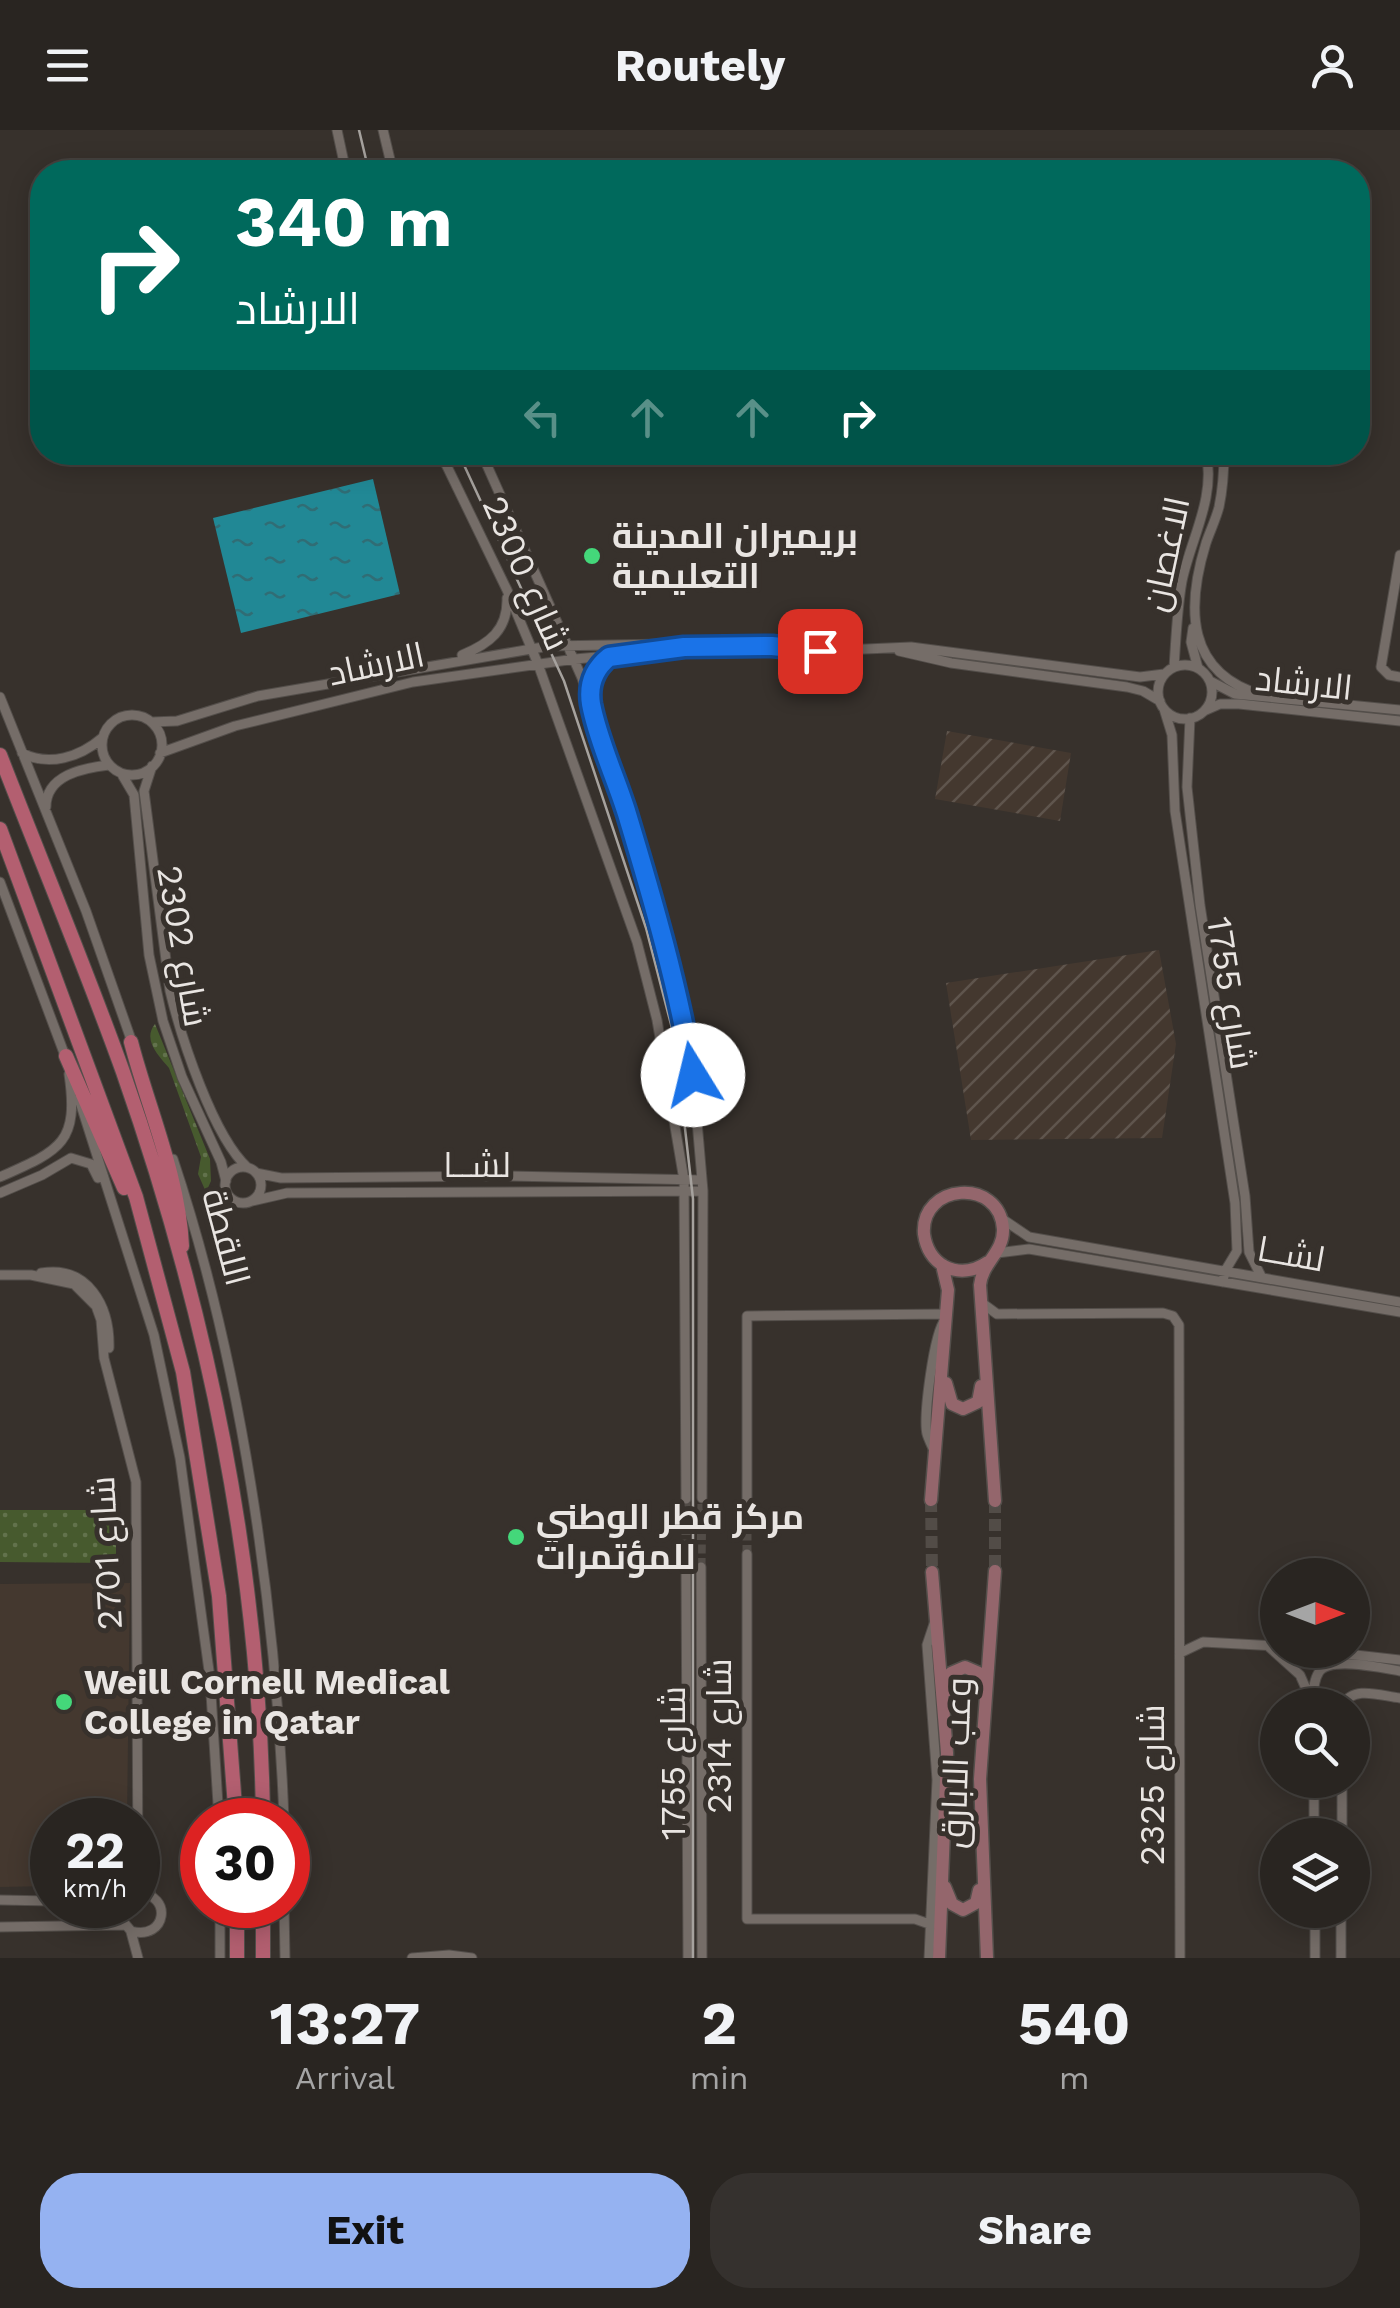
<!DOCTYPE html>
<html lang="en">
<head>
<meta charset="utf-8">
<style>
  :root { --surface:#292521; --page:#35312e; --text:#f1f3f6; --muted:#a5a5a5; --line:#45423f; --accent:#95b2f1 }
  body { margin:0; font-family:"Work Sans",Cairo,sans-serif; background:var(--page); color:var(--text); height:100vh; display:flex; flex-direction:column; font-size:38px; white-space:nowrap }
  * { box-sizing:border-box; margin:0 }
  p { font-size:32px; color:var(--muted) }
  .icon { flex:none; width:55px; height:55px; fill:none; stroke:currentColor; stroke-width:2; stroke-linecap:round; stroke-linejoin:round }
  .map { position:relative; height:1828px; overflow:hidden }
  .sheet { display:flex; flex-direction:column; background:var(--surface); flex:1 }
  .sheet>* { flex:none }
  .hud { position:absolute; left:30px; top:30px; width:1340px; height:305px; border-radius:40px; box-shadow:0 5px 25px #0003,0 0 0 2px var(--line); background:#00695c; color:#fff; overflow:hidden }
  .needle { width:65px; rotate:90deg }
  .buttons { position:absolute; left:1260px; top:1428px; display:grid; gap:20px }
  .buttons a { display:grid; place-items:center; width:110px; height:110px; border-radius:50%; background:var(--surface); box-shadow:0 5px 25px #0003,0 0 0 2px var(--line); font-size:50px }
  .speed { position:absolute; left:30px; top:1668px; display:flex; gap:20px; font-size:50px; font-weight:700; text-align:center }
  .speed>* { display:grid; place-content:center; width:130px; height:130px; border-radius:50%; background:var(--surface); box-shadow:0 5px 25px #0003,0 0 0 2px var(--line); line-height:1 }
  .speed small { font-size:25px; font-weight:400 }
  .speed .limit { border:15px solid #d22; background:#fff; color:#111 }
  .pin { position:absolute; display:grid; place-items:center; width:85px; height:85px; color:#fff; margin:-42px; border-radius:20px; box-shadow:0 5px 15px #0006 }
  .me { position:absolute; width:110px; margin:-55px; rotate:351deg; stroke-linejoin:round; filter:drop-shadow(0 0 8px #0008) }
  .turn { display:flex; align-items:center; gap:35px; height:210px; padding:0 40px; font-size:45px }
  .turn .icon { width:130px; height:130px; stroke-width:2.5 }
  .turn b { display:block; font-size:70px; line-height:85px }
  .lanes { display:flex; align-items:center; height:95px; padding:0 40px; background:#0003; justify-content:center; gap:50px; direction:ltr }
  .lanes .off { opacity:.35 }
  .eta { display:flex; justify-content:space-evenly; align-items:center; height:170px; text-align:center }
  .eta b { font-size:60px; font-weight:700; line-height:70px }
  .action { display:flex; gap:20px; margin-top:auto; padding:20px 40px }
  .action a { flex:1; height:115px; border-radius:40px; background:var(--accent); color:#111; font-size:40px; font-weight:700; line-height:115px; text-align:center }
  .action a+a { background:var(--page); color:var(--text) }
  header { display:flex; justify-content:space-between; align-items:center; height:130px; padding:0 40px; background:var(--surface); font-size:45px; font-weight:700 }
  .map>svg:first-child { display:block }
</style>
</head>
<body>
<header><svg class="icon" aria-label="menu" viewBox="0 0 24 24"><path d="M4 6h16M4 12h16M4 18h16"/></svg>Routely<svg class="icon" aria-label="person" viewBox="0 0 24 24"><circle cx="12" cy="8" r="4"/><path d="M4 21q1-7 8-7t8 7"/></svg></header>
<div class="map">
<svg width="1400" height="1828" viewBox="0 0 1400 1828">
  <defs>
    <pattern id="industrial-furrows" width="10" height="10" patternUnits="userSpaceOnUse" patternTransform="scale(2.5)"><rect width="10" height="10" fill="#44382f"/><path d="M-1 1l2-2M0 10L10 0M9 11l2-2" fill="none" stroke="#5f554d"/></pattern>
    <pattern id="grass-dots" width="8" height="8" patternUnits="userSpaceOnUse" patternTransform="scale(2.5)"><rect width="8" height="8" fill="#475a2e"/><path d="M2 2h.1M6 6h.1" fill="none" stroke="#62724c" stroke-width="1.8" stroke-linecap="round"/></pattern>
    <pattern id="water-ripples" width="26" height="14" patternUnits="userSpaceOnUse" patternTransform="scale(2.5)"><rect width="26" height="14" fill="#218895"/><path d="M2 4q2-2 4 0t4 0M15 11q2-2 4 0t4 0" fill="none" stroke="#306d75"/></pattern>
  </defs>
  <rect width="100%" height="100%" fill="#37312c"/>
  <path fill="url(#industrial-furrows)" d="M947,601L1071,623L1060,691L935,669Z
    M1159,820L1176,914L1162,1008L971,1010L946,853Z"/>
  <path fill="#44382f" d="M130,1453L127,1690H52V1756L0,1757V1454Z"/>
  <path fill="url(#grass-dots)" d="M155,894L210,1029L211,1051L206,1062L198,1044L201,1027L169,938C159,926 142,910 155,894Z
    M0,1380H116V1433L0,1432Z"/>
  <path fill="url(#water-ripples)" d="M373,349L400,464L241,503L213,388Z"/>
  <g fill="none" stroke-linecap="round" stroke-linejoin="round">
    <path stroke="#524c47" stroke-width="9" stroke-dasharray="9 4.5" stroke-linecap="butt" d="M686,1369V1438
      M747,1424V1392
      M701,1437L702,1368"/>
    <path stroke="#524c47" stroke-width="12" stroke-dasharray="12 6" stroke-linecap="butt" d="M931,1370L932,1442
      M995,1371V1441"/>
    <g stroke="#534e4a" stroke-width="11">
      <path id="street" d="M337,0L346,42
        M383,0L393,42
        M440,322L507,460L538,534L637,812L657,890L684,1050L686,1369
        M481,322L582,548L628,686L684,895L693,945L703,1061L702,1368
        M1224,322C1224,341 1223,358 1219,377C1216,389 1210,401 1206,413C1186,478 1186,543 1262,565
        M1400,425L1381,537L1389,545L1400,547
        M1193,498L1191,512L1198,538
        M899,521L951,533L1127,557L1143,561L1160,571
        M462,525C489,514 508,500 507,468
        M1158 562a27 27 0 1 1 54 0a27 27 0 1 1-54 0Z
        M1174,537C1176,509 1177,479 1182,451C1191,408 1216,368 1206,322
        M1210,551L1235,564L1400,580
        M591,565L593,545L609,527
        M0,567L86,781L133,915
        M1164,579L1172,605L1175,681L1235,1073L1237,1121L1225,1141L1223,1152
        M1204,581L1220,574H1239L1400,591
        M102 615a30 30 0 1 1 60 0a30 30 0 1 1-60 0Z
        M1190,588L1187,657L1200,775L1245,1066L1249,1122L1261,1146
        M152,592L177,591L258,566L549,516L668,514L820,521L911,517L1140,547L1164,544
        M22,623C49,637 80,627 102,608
        M160,623L235,596L413,552L575,529L675,520
        M152,636L144,661L170,861C181,907 213,1007 248,1038
        M121,643L134,665L149,825L163,891L182,947L221,1032L226,1051
        M46,677C46,645 83,638 109,635
        M0,752L67,931
        M669,955L682,959L690,954L693,946
        M79,969L154,1205L180,1328L210,1548L219,1690
        M173,1029C241,1233 276,1475 284,1690
        M225 1055a18 18 0 1 1 36 0a18 18 0 1 1-36 0Z
        M256,1043L281,1048L509,1046L702,1050
        M0,1047C61,1020 79,1013 69,944
        M0,1063L42,1045L71,1028L91,1034L98,1048
        M252,1071L287,1063L703,1061
        M1001,1088L1029,1107L1400,1172
        M997,1123L1029,1119L1400,1182
        M41,1143C88,1135 110,1176 109,1218
        M0,1145H31L74,1154L96,1176L101,1190L104,1228L136,1352L138,1742
        M982,1173L997,1184L1163,1183L1173,1186L1179,1195L1180,1828
        M934,1320C933,1319 927,1305 927,1304C923,1287 934,1202 945,1190
        M747,1392V1186L947,1184
        M747,1424V1789H915L932,1795
        M701,1437L702,1828
        M686,1438L688,1828
        M1269,1517L1300,1545L1311,1570
        M1312,1520L1400,1530
        M1180,1523L1203,1512L1278,1516
        M1312,1575C1313,1565 1313,1551 1319,1542C1330,1526 1382,1538 1400,1541
        M1343,1575C1353,1555 1381,1566 1400,1568
        M1314,1650V1705
        M1342,1705V1650
        M142,1735L151,1765
        M0,1770L52,1771
        M122,1775L121,1789L131,1801C167,1811 173,1764 138,1763
        M220,1775V1828
        M284,1775L285,1828
        M1315,1780V1828
        M0,1797L124,1795
        M131,1802L138,1828
        M412,1828L449,1825L472,1828
        M929,1828L937,1650L927,1515L934,1494
        M1341,1828V1780"/>
    </g>
    <g stroke="#534e4a" stroke-width="15">
      <path id="secondary" d="M988,1132C975,1141 959,1144 944,1136C932,1129 926,1118 924,1104C920,1053 1000,1047 1003,1099C1004,1122 982,1133 980,1155L995,1371
        M946,1253L952,1274L963,1279L978,1272L981,1256
        M931,1370L948,1160L942,1135
        M932,1442L947,1623L939,1828
        M946,1561L951,1543L965,1537L979,1543L983,1557
        M945,1757L952,1774L963,1780L976,1773L979,1760
        M987,1828L980,1649L995,1441"/>
    </g>
    <g stroke="#534e4a" stroke-width="16">
      <path id="primary" d="M0,625C41,731 85,836 123,942C207,1181 260,1436 263,1690
        M0,699L136,1067L183,1242L219,1466L236,1690
        M131,912C148,978 179,1047 182,1116
        M66,926L124,1058
        M237,1828V1775
        M263,1828V1775"/>
    </g>
    <use href="#street" stroke="#756d68" stroke-width="9"/>
    <use href="#secondary" stroke="#94666c" stroke-width="12"/>
    <use href="#primary" stroke="#b35f70" stroke-width="14"/>
    <path stroke="#a6a29e" stroke-width="2.5" d="M359,0L369,42
      M458,322L564,551L646,798L675,910L693,1069V1828"/>
  </g>
  <g fill="none" stroke-linecap="round" stroke-linejoin="round">
    <g stroke="#114b97" stroke-width="25">
      <path id="route" d="M693,945C678,857 653,770 627,684C616,648 598,611 591,574C588,555 594,539 609,527L684,517L772,516L820,521"/>
    </g>
    <use href="#route" stroke="#1a73e8" stroke-width="18"/>
  </g>
  <g fill="#44d77a" stroke="#37312c" stroke-width="4">
    <circle cx="592" cy="426" r="10"/>
    <circle cx="516" cy="1407" r="10"/>
    <circle cx="64" cy="1572" r="10"/>
  </g>
  <g text-anchor="middle" dominant-baseline="central" stroke-width="10" stroke-linejoin="round" paint-order="stroke">
    <g font-size="35" font-weight="bold" fill="#e9e5e2" stroke="#37312c" text-anchor="start">
      <text x="612" y="406">بريميران المدينة<tspan x="612" dy="40">التعليمية</tspan></text>
      <text x="536" y="1387">مركز قطر الوطني<tspan x="536" dy="40">للمؤتمرات</tspan></text>
      <text x="84" y="1552">Weill Cornell Medical<tspan x="84" dy="40">College in Qatar</tspan></text>
    </g>
    <g font-size="35" fill="#e9e5e2" stroke="#37312c">
      <text transform="translate(1166 424) rotate(-78)">الاغصان</text>
      <text transform="translate(526 443) rotate(66)">شارع 2300</text>
      <text transform="translate(376 534) rotate(-12)">الارشاد</text>
      <text transform="translate(1304 553) rotate(6)">الارشاد</text>
      <text transform="translate(183 816) rotate(80)">شارع 2302</text>
      <text transform="translate(1231 863) rotate(81)">شارع 1755</text>
      <text x="477" y="1035">لشــا</text>
      <text transform="translate(226 1107) rotate(75)">اللقطة</text>
      <text transform="translate(1291 1124) rotate(10)">لشــا</text>
      <text transform="translate(106 1423) rotate(-93)">شارع 2701</text>
      <text transform="translate(719 1606) rotate(-90)">شارع 2314</text>
      <text transform="translate(673 1633) rotate(-90)">شارع 1755</text>
      <text transform="translate(956 1633) rotate(-88)">وعب الابارق</text>
      <text transform="translate(1152 1655) rotate(-90)">شارع 2325</text>
    </g>
  </g>
</svg>
<div class="buttons">
<a><svg class="needle" viewBox="-14 -14 28 28"><path d="M0-13l5 13h-10z" fill="#e53935"/><path d="M0 13l5-13h-10z" fill="#a5a5a5"/></svg></a>
<a><svg class="icon" aria-label="search" viewBox="0 0 24 24"><circle cx="10" cy="10" r="6"/><path d="M15 15l6 6"/></svg></a>
<a><svg class="icon" aria-label="layers" viewBox="0 0 24 24"><path d="M12 4l9 5-9 5-9-5zM3 14l9 5 9-5"/></svg></a>
</div>
<div class="speed"><div>22<small>km/h</small></div><div class="limit">30</div></div>
<div class="pin" style="left:820px;top:521px;background:#d93025"><svg class="icon" aria-label="arrive" viewBox="0 0 24 24"><path d="M6 21V4h12l-3 4 3 4H6"/></svg></div>
<svg class="me" style="left:693px;top:945px" viewBox="-20 -20 40 40"><circle r="19" fill="#fff"/><path d="M0-13L10 11 0 6-10 11z" fill="#1a73e8"/></svg>
<div class="hud">
<div class="turn"><svg class="icon" aria-label="right" viewBox="0 0 24 24"><path d="M7 20v-9h11M14 6l5 5-5 5"/></svg><div><b>340 m</b>الارشاد</div></div>
<div class="lanes"><svg class="icon off" aria-label="left" viewBox="0 0 24 24"><path d="M17 20v-9H6M10 6l-5 5 5 5"/></svg><svg class="icon off" aria-label="ahead" viewBox="0 0 24 24"><path d="M12 20V5M6 11l6-6 6 6"/></svg><svg class="icon off" aria-label="ahead" viewBox="0 0 24 24"><path d="M12 20V5M6 11l6-6 6 6"/></svg><svg class="icon" aria-label="right" viewBox="0 0 24 24"><path d="M7 20v-9h11M14 6l5 5-5 5"/></svg></div>
</div>
</div>
<section class="sheet">
<div class="eta">
<div><b>13:27</b><p>Arrival</p></div>
<div><b>2</b><p>min</p></div>
<div><b>540</b><p>m</p></div>
</div>
<div class="action"><a>Exit</a><a>Share</a></div>
</section>
</body>
</html>
